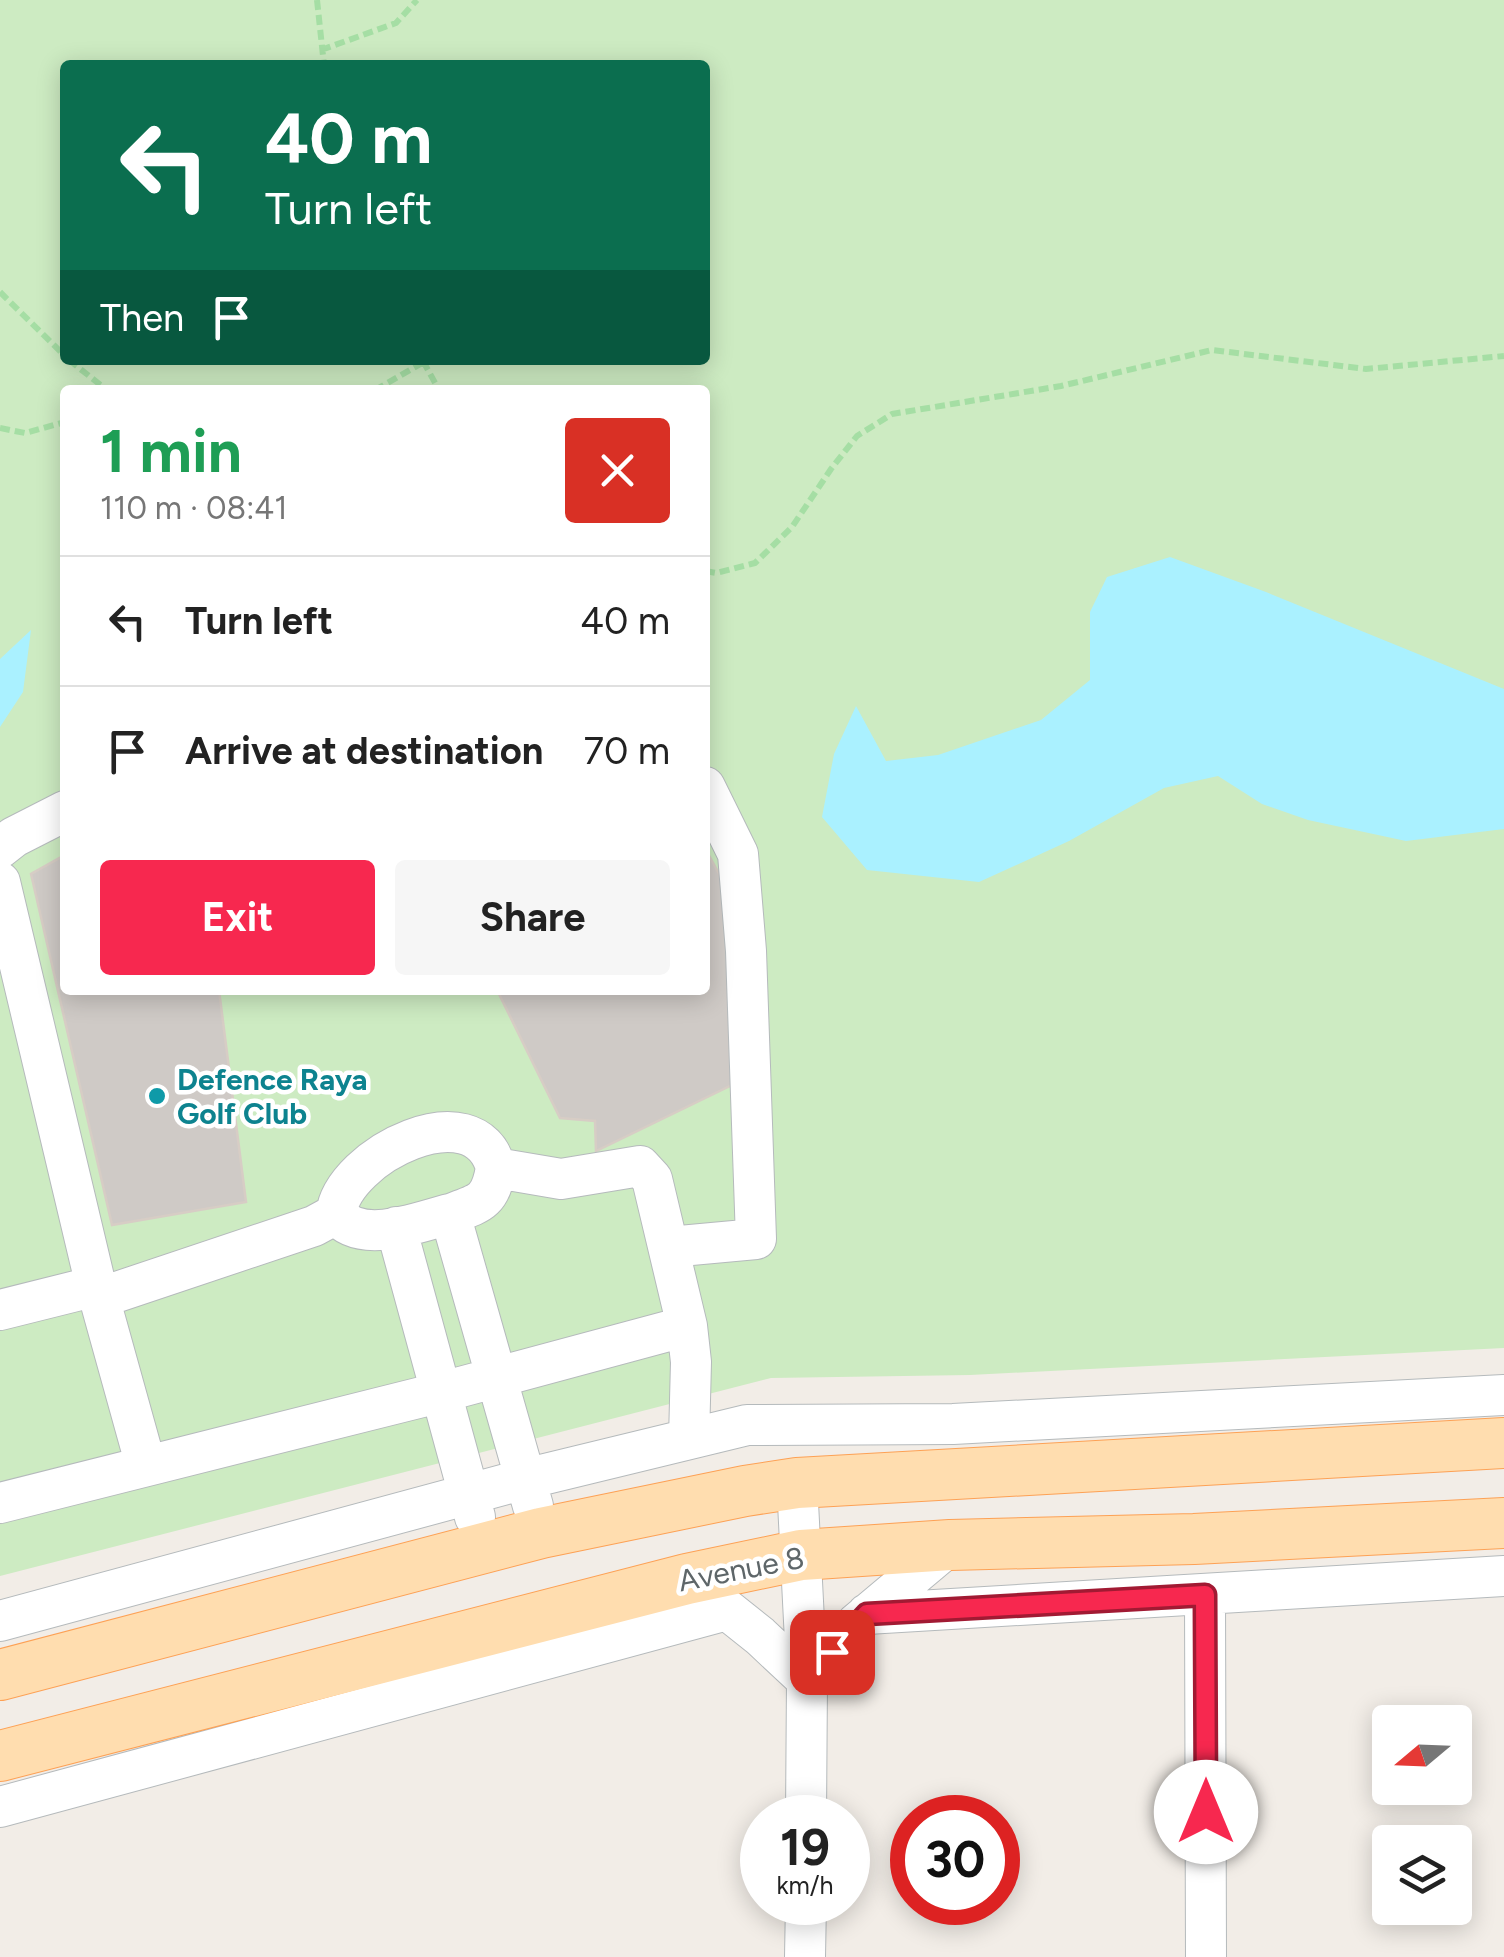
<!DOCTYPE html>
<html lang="en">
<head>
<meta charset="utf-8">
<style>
  :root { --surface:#fff; --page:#f6f6f6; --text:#222; --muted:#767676; --line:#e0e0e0; --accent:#f7284f }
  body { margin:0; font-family:Figtree,sans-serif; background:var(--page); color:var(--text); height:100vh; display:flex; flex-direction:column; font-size:38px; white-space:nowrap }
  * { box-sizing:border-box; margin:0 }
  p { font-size:32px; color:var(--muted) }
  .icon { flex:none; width:55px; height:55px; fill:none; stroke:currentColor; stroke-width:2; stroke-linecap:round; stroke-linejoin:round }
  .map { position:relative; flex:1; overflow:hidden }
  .drawer { position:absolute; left:60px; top:385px; width:650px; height:610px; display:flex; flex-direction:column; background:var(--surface); border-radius:10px; box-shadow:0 5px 25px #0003 }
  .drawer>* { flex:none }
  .top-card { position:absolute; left:60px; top:60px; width:650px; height:305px; border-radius:10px; box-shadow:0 5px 25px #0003; background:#0b6e4f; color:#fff; overflow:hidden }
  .needle { width:65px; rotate:251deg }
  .tools { position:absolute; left:1372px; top:1705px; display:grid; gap:20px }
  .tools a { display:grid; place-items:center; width:100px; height:100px; border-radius:10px; background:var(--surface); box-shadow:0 5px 25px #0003; font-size:50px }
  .speed { position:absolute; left:740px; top:1795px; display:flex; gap:20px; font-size:50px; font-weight:700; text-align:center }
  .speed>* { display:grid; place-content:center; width:130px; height:130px; border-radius:50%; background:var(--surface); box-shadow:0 5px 25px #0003; line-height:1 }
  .speed small { font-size:25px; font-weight:400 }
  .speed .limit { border:15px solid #d22; background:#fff; color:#111 }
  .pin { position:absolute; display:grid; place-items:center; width:85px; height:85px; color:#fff; margin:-42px; border-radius:20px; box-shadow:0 5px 15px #0006 }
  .me { position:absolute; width:110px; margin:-55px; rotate:0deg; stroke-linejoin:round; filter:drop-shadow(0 0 8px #0008) }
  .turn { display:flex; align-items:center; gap:35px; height:210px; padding:0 40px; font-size:45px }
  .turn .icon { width:130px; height:130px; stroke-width:2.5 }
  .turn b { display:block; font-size:70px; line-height:85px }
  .then { display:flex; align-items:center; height:95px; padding:0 40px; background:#0003; gap:20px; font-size:38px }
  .round { display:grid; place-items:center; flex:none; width:105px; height:105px; border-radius:10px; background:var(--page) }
  .overview { display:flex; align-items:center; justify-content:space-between; height:170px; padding:0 40px }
  h1 { font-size:60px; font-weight:700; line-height:75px; color:#1e9e55 }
  .cta { display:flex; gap:20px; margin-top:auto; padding:20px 40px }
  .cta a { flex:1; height:115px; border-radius:10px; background:var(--accent); color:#fff; font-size:40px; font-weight:700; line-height:115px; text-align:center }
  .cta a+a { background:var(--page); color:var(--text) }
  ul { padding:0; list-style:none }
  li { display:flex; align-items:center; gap:30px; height:130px; padding:0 40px; border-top:2px solid var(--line) }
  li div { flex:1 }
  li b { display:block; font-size:38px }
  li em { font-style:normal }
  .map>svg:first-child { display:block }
</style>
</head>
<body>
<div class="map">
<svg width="1504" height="1957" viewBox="0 0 1504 1957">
  <rect width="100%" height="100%" fill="#f2ede7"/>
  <path fill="#cdebc2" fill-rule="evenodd" d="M0,0H1504V1348L970,1375L771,1378L0,1576ZM65,65H705V360H65ZM65,390H705V990H65Z"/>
  <path fill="#aaf1ff" d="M1170,557L1266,592L1504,689V829L1406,841L1308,820L1262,804L1218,776L1164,788L1069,841L979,882L867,870L822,817L834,754L856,706L886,761L938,755L1041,720L1090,680V612L1107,577Z
    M31,630L23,692L0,727V659Z"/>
  <path fill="#cfcac6" stroke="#d7cdc5" stroke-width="2.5" d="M705,848L724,883L734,1084L596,1151L595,1121L560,1118L497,990H705Z
    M65,855V990H219L246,1202L112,1225L31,874Z"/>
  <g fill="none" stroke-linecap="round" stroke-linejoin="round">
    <g stroke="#b5babc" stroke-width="42">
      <path id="minor" d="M0,848L14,837L65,811
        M0,882L96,1286L146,1466
        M336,1214C361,1246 417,1222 450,1214L533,1506
        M450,1214C481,1203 490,1202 496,1168
        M396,1227L475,1517
        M669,1247L756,1239L746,951L738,854L705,787
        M99,1298L314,1226L336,1214C343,1155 476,1090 496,1168L561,1179L640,1166L652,1179L687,1326L691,1362L689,1439
        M0,1310L96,1286
        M797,1483L807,1680L806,1818
        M0,1503L442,1392L687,1326
        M706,1593L760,1636L807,1680L857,1623L950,1545
        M1205,1595L1206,1957
        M867,1614L1504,1576
        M0,1621L525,1479L747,1425L953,1424L1504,1395
        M0,1807L727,1610
        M805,1957L806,1902"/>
    </g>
    <g stroke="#fda155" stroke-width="52">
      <path id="major" d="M0,1675L541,1533L745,1491L797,1483L1504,1443
        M0,1756L687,1579L801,1555L950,1545L1194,1539L1504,1523"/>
    </g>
    <path stroke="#a5dea4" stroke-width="6" stroke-dasharray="10 5" stroke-linecap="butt" d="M317,0L324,65
      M321,50L396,23L417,0
      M0,292L65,356
      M69,360L107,390
      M423,361L439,390
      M375,390L424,362
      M0,428L25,433L65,422
      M705,571L716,573L755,563L792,527L831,469L857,436L892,414L1061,386L1212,350L1366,369L1504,356"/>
    <use href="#minor" stroke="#fff" stroke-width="40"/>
    <use href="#major" stroke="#ffddaf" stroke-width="50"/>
  </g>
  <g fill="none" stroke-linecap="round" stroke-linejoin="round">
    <g stroke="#a11a33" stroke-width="25">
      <path id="route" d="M832,1652L867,1614L1205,1595L1206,1812"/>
    </g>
    <use href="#route" stroke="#f7284f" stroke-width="18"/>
  </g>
  <circle fill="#0f9aa8" stroke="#fff" stroke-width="4" cx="157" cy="1096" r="10"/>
  <g text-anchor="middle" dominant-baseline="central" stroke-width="9" stroke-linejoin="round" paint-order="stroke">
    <g font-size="30" font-weight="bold" fill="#0d838f" stroke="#fff" text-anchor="start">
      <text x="177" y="1079">Defence Raya<tspan x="177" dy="34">Golf Club</tspan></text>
    </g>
    <g font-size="30" fill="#5e6669" stroke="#fff">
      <text transform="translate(741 1569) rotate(-11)">Avenue 8</text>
    </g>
  </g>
</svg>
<div class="tools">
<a><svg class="needle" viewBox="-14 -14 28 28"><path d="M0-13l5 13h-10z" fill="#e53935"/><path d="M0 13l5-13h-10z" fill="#767676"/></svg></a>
<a><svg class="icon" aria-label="layers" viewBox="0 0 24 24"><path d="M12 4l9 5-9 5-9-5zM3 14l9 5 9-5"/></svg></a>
</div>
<div class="speed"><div>19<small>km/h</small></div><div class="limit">30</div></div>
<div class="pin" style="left:832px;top:1652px;background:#d93025"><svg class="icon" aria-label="arrive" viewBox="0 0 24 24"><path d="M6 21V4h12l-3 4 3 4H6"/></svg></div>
<svg class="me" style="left:1206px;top:1812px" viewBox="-20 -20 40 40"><circle r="19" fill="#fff"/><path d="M0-13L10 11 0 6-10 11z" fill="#f7284f"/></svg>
<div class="top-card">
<div class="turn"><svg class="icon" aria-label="left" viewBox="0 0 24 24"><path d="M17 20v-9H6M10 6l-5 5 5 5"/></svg><div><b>40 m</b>Turn left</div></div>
<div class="then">Then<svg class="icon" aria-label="arrive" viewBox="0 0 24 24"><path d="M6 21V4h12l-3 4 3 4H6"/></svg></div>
</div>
<section class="drawer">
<div class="overview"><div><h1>1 min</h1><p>110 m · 08:41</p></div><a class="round" style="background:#d93025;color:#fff"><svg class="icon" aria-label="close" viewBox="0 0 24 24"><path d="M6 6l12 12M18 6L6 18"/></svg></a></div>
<ul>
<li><svg class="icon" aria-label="left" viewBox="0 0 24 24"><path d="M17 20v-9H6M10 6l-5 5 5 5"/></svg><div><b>Turn left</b></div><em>40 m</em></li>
<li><svg class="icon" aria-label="arrive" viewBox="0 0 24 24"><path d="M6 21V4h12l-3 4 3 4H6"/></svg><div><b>Arrive at destination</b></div><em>70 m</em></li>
</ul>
<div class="cta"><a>Exit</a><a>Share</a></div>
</section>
</div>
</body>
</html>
